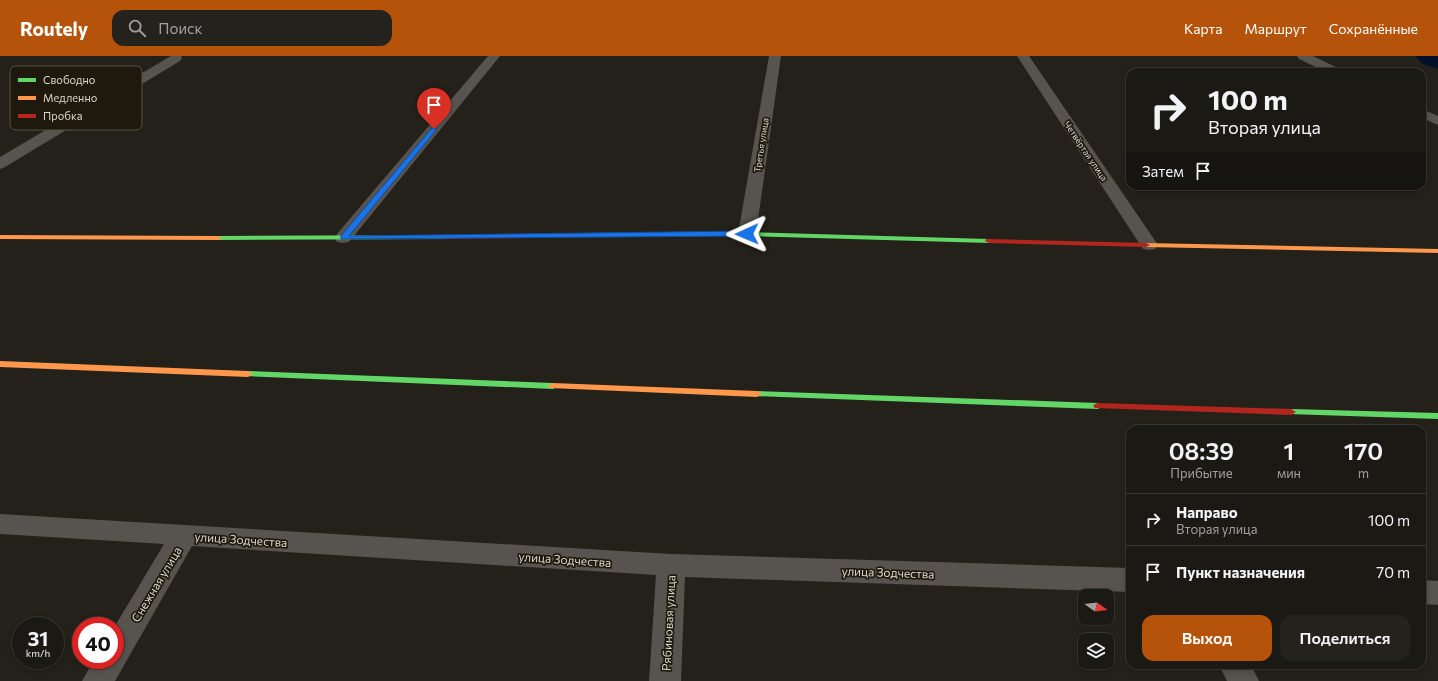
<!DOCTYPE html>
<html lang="ru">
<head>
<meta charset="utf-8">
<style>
  :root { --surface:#1b1914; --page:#24221d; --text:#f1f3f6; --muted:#a0a0a0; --line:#393834; --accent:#b45309 }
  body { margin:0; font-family:Commissioner,sans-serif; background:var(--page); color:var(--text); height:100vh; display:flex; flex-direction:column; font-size:15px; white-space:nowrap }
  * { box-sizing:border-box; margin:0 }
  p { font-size:13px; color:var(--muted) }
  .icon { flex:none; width:22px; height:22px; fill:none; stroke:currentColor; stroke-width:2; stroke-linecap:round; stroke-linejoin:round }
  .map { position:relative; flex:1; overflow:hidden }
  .panel { position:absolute; left:1126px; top:369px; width:300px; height:244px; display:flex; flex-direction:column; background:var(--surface); border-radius:12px; box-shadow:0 2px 6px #0003,0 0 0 1px var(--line) }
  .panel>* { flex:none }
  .guide { position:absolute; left:1126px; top:12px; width:300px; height:122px; border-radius:12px; box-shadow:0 2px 6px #0003,0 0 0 1px var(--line); background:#1b1914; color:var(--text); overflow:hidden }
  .needle { width:26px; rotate:104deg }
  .fabs { position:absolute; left:1078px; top:533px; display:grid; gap:8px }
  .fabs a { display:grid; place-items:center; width:36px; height:36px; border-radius:8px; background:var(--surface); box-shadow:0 2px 6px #0003,0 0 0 1px var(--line); font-size:20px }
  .speed { position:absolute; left:12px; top:561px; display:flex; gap:8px; font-size:20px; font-weight:700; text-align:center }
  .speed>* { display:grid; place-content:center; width:52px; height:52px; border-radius:50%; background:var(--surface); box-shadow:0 2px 6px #0003,0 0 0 1px var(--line); line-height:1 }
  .speed small { font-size:10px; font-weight:400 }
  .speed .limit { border:6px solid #d22; background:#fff; color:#111 }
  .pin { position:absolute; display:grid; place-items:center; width:34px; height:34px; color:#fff; margin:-41px -17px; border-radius:50% 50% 50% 0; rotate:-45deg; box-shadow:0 0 4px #0007 }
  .pin .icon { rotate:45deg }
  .me { position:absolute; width:44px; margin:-22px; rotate:269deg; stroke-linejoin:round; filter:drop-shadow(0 0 3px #0008) }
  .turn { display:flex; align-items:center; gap:14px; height:84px; padding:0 16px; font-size:18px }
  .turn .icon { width:52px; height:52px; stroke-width:2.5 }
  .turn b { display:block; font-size:28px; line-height:34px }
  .then { display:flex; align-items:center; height:38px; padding:0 16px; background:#0003; gap:8px; font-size:15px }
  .eta { display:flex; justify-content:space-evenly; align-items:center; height:68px; text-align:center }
  .eta b { font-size:24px; font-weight:600; line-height:28px }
  .cta { display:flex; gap:8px; margin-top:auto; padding:8px 16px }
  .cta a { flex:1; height:46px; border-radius:12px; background:var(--accent); color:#fff; font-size:16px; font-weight:600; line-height:46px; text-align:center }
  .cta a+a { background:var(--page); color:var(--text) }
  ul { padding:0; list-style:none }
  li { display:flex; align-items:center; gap:12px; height:52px; padding:0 16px; border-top:1px solid var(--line) }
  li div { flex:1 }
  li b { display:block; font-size:15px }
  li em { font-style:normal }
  header { display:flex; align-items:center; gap:24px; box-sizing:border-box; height:56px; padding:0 20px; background:var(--accent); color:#fff }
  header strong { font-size:19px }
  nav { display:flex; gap:22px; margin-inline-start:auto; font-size:14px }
  .search { width:280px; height:36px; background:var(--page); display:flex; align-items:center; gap:10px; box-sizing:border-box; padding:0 14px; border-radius:12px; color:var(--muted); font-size:15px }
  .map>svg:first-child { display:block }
</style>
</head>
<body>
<header>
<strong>Routely</strong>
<div class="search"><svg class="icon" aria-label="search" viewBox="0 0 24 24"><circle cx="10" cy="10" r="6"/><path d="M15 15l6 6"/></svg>Поиск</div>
<nav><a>Карта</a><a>Маршрут</a><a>Сохранённые</a></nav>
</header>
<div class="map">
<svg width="1438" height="625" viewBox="0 0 1438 625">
  <rect width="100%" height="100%" fill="#24211a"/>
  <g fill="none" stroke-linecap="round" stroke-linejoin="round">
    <path fill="#031029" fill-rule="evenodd" d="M1416,0H1438V13L1421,7Z"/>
    <path fill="#57544f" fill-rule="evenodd" d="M171,0H181L182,2L180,5L5,111L0,113V101Z
      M488,0H500L349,186L343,187L337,186L334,182L337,178Z
      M769,0H781L756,178L753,182L747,183L741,182L738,178Z
      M1017,0H1029L1158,189L1155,193L1149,194L1143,193Z
      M1297,0H1313L1340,13L1342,16H1326L1299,3Z
      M1422,53L1438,60V69L1422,62Z
      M0,458L671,498L1130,512V536L685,521L681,625H649L656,519L192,490L115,625H82L94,604H115V570L164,488L0,478Z
      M1422,524L1438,525V549L1422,548Z
      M1219,609H1251L1259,625H1227Z"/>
    <path fill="#63d668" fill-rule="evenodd" d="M697,176H747L989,183L993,185L989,187L747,180H697Z
      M447,179L451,181L450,183L218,184L214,182L218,180Z
      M248,315L553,327L558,330L553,333L245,320L243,318Z
      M757,335L1098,347L1103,350L1098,353L754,340L752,338L754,336Z
      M1291,353L1438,357V363L1288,358L1286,356L1288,354Z"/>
    <path fill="#ff974d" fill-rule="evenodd" d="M0,179L218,180L222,182L218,184L0,183Z
      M1143,187L1438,193V197L1146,191L1142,189Z
      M0,305L248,315L253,318L248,321L0,311Z
      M553,327L757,335L762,338L757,341L550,332L548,330Z"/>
    <path fill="#b3261e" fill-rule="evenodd" d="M700,176H703V180L447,183L443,181L447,179Z
      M986,183L1146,187L1150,189L1146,191L989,187L985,185Z
      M1098,347L1291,353L1296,356L1291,359L1095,352L1093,350L1095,348Z"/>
  </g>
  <path fill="#1a73e8" stroke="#114b97" d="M432,72L437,73L349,180L747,175L750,178L747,180L341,183V180Z"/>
  <g text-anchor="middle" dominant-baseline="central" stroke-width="3.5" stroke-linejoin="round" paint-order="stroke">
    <g font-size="9" fill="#dbd8cf" stroke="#1f190d">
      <text transform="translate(761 89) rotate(-81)">Третья улица</text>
      <text transform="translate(1086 95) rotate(56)">Четвёртая улица</text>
    </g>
    <g font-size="12" fill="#dbd8cf" stroke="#1f190d">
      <text transform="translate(241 483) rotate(4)">улица Зодчества</text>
      <text transform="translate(565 503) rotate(4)">улица Зодчества</text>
      <text transform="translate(888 516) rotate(2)">улица Зодчества</text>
      <text transform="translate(156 528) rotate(-59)">Снежная улица</text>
      <text transform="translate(668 567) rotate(-87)">Рябиновая улица</text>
    </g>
  </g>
  <rect x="10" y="10" width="132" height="64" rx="6" fill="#1f190d" stroke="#575247" stroke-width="1"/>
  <rect x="18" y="22" width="18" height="4" fill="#63d668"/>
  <rect x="18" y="40" width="18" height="4" fill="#ff974d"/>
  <rect x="18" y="58" width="18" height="4" fill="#b3261e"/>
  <g font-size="11" fill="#dbd8cf">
    <text x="43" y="28">Свободно</text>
    <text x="43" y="46">Медленно</text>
    <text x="43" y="64">Пробка</text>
  </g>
</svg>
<div class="fabs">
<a><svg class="needle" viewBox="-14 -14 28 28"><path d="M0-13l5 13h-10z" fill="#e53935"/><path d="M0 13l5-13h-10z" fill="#a0a0a0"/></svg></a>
<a><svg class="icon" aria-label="layers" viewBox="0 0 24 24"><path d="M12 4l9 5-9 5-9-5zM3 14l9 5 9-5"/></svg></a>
</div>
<div class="speed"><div>31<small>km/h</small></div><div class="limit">40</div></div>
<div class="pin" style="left:434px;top:73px;background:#d93025"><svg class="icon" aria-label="arrive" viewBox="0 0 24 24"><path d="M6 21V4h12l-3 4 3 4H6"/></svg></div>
<svg class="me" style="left:747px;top:178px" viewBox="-20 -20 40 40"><path d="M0-17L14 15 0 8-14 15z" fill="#1a73e8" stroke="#fff" stroke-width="4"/></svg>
<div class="guide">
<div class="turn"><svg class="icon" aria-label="right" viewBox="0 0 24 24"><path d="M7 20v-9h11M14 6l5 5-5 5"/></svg><div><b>100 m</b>Вторая улица</div></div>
<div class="then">Затем<svg class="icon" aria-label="arrive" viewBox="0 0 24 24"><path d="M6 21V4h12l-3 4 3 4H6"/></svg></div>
</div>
<section class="panel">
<div class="eta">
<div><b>08:39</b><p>Прибытие</p></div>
<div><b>1</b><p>мин</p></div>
<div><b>170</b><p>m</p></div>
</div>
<ul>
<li><svg class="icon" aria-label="right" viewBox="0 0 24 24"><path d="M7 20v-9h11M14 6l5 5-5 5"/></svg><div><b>Направо</b><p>Вторая улица</p></div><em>100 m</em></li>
<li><svg class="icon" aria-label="arrive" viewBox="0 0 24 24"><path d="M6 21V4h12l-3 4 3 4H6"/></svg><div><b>Пункт назначения</b></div><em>70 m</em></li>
</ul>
<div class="cta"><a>Выход</a><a>Поделиться</a></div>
</section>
</div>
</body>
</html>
